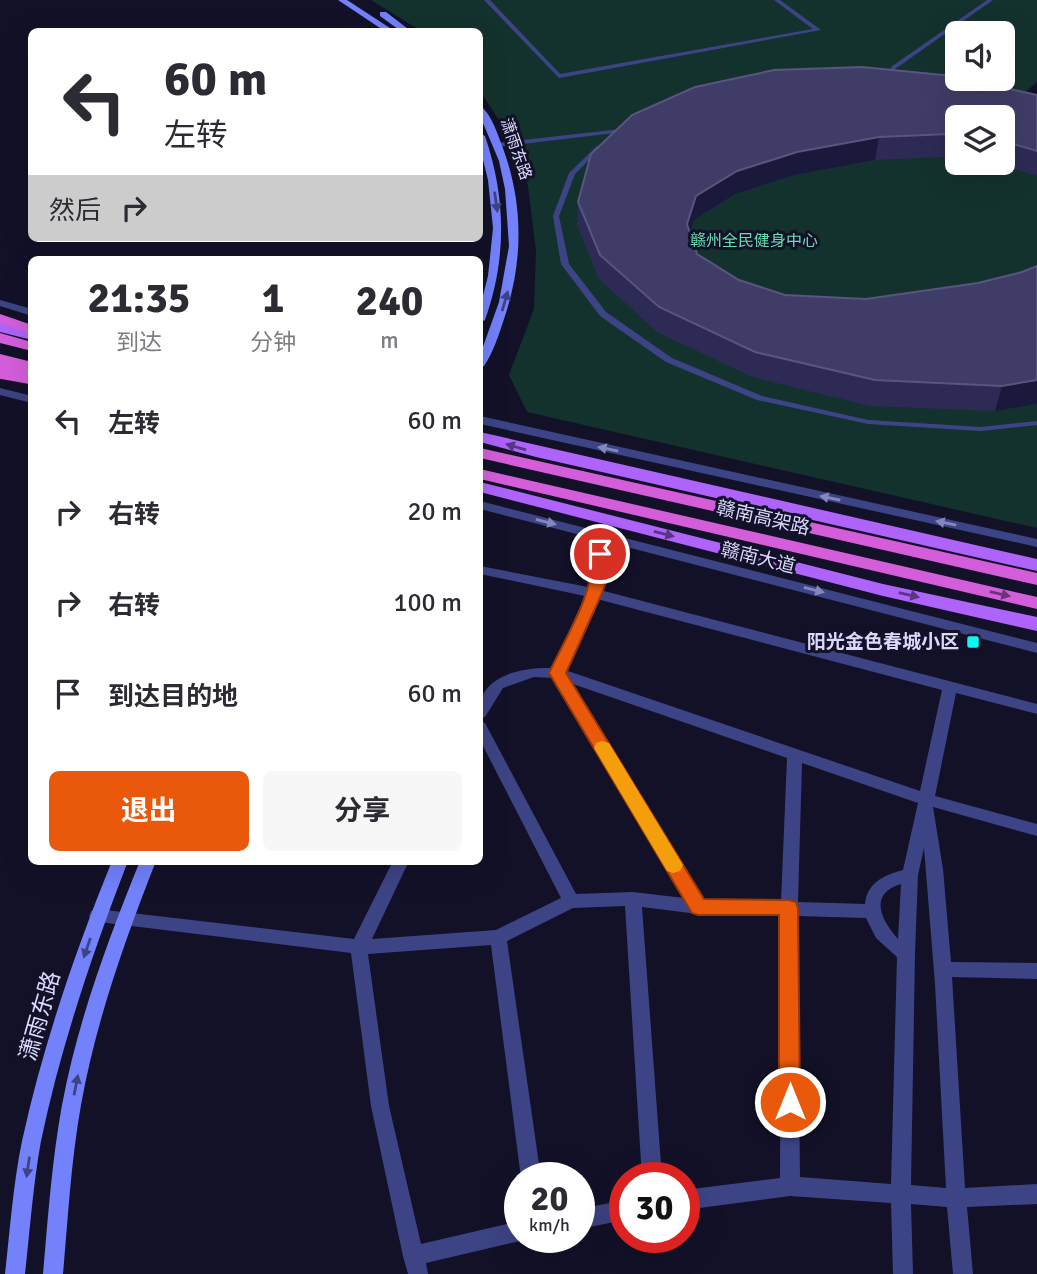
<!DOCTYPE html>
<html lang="zh">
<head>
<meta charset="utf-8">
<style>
  :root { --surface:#fff; --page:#f7f7f7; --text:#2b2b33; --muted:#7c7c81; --accent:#ea580c }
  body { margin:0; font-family:Signika,"Noto Sans SC",sans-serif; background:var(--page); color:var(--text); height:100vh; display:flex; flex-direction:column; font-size:26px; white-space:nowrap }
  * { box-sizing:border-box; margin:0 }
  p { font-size:23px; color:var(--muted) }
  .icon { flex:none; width:38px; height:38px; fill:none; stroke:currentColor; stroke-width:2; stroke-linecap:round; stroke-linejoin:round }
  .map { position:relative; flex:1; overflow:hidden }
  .sheet { position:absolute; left:28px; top:256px; width:455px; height:609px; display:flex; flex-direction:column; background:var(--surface); border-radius:10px; box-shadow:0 7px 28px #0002 }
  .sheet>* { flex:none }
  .hud { position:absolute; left:28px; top:28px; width:455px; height:214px; border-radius:10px; box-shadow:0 7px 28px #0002; background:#fff; color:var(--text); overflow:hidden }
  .tools { position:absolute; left:945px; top:21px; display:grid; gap:14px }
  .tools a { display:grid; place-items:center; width:70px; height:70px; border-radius:10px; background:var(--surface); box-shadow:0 7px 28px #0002; font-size:35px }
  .speed { position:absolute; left:504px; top:1162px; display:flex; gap:14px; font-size:35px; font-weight:700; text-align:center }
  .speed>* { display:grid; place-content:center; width:91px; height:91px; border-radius:50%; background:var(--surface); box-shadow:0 7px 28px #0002; line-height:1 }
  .speed small { font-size:18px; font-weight:400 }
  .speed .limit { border:10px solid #d22; background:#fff; color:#111 }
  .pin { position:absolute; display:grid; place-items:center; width:60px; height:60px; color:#fff; margin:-30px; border:4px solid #fff; border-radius:50%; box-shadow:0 2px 7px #0007 }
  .me { position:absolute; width:77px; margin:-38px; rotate:0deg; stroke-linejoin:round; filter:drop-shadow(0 0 5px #0008) }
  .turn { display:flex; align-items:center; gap:24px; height:147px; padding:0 21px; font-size:32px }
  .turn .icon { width:91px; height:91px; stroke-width:2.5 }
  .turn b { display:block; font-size:49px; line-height:60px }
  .then { display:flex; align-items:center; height:66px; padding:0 21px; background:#0003; gap:14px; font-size:26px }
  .eta { display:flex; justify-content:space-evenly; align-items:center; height:119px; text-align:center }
  .eta b { font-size:42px; font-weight:700; line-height:49px }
  .primary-button { display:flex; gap:14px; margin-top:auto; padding:14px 21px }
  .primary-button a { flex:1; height:80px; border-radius:10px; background:var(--accent); color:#fff; font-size:28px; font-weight:700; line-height:80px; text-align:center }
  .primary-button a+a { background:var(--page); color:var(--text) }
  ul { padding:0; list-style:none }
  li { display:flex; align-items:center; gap:21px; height:91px; padding:0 21px }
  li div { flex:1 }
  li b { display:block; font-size:26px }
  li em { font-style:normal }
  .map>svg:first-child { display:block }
</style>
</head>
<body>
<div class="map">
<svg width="1037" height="1274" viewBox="0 0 1037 1274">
  <rect width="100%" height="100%" fill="#121128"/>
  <path fill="#14322d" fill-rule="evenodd" d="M371,0H1037V82L1022,95L1037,102V528L527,412L509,375L534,309L536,251L528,186L510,137L480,91V32L421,31ZM957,33H1003V79H957ZM957,117H1003V163H957Z"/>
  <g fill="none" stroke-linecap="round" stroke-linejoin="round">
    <path fill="#3d4485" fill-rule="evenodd" d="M484,0H490L560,74L813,29L774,0H780L821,30L559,78Z
      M987,0H993L895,69H891V67Z
      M621,129L623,130V132L497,147L494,145L497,143Z
      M597,146L602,147L575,174L559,216L569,264L606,312L672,358L762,396L868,420L981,427L1037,421V425L981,431L868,424L757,400L666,362L600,316L561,264L553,216L569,173Z"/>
    <path fill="#3d4485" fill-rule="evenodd" d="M599,531L605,535L608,574L600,590L1037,704V714L956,693L935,796L1037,824V836L933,807L943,869L951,962L1037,963V979L952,977L965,1188L1037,1184V1204L967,1207L973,1274H953L947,1207L911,1204L913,1274H893L891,1203L790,1196L684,1210V1190L780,1178L781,916L698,914L642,907L662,1178H642L625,906L573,908L507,941L541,1178H521L491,945L368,954L389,1106L421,1244L520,1221V1237H527L520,1241L426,1263L428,1274H408L403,1256L371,1106L351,953L91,921L89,916L91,911L97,909L354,939L393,861H409L372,939L496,930L561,898L480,740V721L485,723L576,894L633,892L684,898L553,678L534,677L503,688L485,717L480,718C480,713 478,706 480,701C489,673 527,667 552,668L585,596L480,574V566L588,587L594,574L593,535ZM597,599L942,690L920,791L565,670ZM570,683L787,758L781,902L703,900ZM802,763L918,803L903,870C884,875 867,883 865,904L798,902ZM924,848L935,984L946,1188L911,1185L915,954L918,875ZM901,884L898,939C881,920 868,894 901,884ZM797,916L866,918L876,938L897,957L891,1184L800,1177Z
      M625,1200V1220L579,1229V1209Z"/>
    <path fill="#3d4485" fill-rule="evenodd" d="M0,300L32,309V316L0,306Z
      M0,388L32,396V403L0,395Z
      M480,416L1037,539V547L480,424Z
      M480,501L1037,643V653L480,509Z"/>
    <path fill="#7381fb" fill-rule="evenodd" d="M338,0H347L396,32H386Z
      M380,12H386L412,32H402L380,16Z
      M480,106C490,112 497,132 501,143C524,202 524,262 503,322C498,337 493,353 484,366L480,367V355L499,302L509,246L505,189L499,161L480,116Z
      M480,133L485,136C506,198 507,258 485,320L480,323V307L488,276L493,228L488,180L480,148Z
      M112,861H128C93,952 61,1045 41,1141C33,1185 30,1230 25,1274H5C10,1230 13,1185 22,1141C43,1045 75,952 112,861Z
      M140,861H156C125,940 96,1021 81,1105C71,1161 68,1218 63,1274H43C48,1217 52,1160 62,1105C78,1020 108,940 140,861Z"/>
    <path fill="#ae63fa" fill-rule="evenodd" d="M0,322L32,331V340L0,332Z
      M480,432L1037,559V571L536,457L480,442Z
      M480,482L883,584L1037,617V631L883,596L480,492Z"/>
    <path fill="#d45eda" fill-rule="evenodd" d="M0,314L32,325V334L0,323Z
      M0,333L32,342V351L0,343Z
      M0,354L32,362V372L0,364Z
      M480,448L1037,573V585L480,458Z
      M480,469L1037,597V609L480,479Z"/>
    <path stroke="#d45eda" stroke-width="15" d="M0,371L32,377"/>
  </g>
  <path fill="#2d2a55" d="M1037,95V176L993,163H1003V117H957V158L943,157L875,160L794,175L735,194L694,220L690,232L697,254L739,280L785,295L866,299L978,283L1022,272L1037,266V404L995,411L870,406L752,377L657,332L599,279L577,225L578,202Z"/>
  <path fill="#1a183b" d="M879,137L875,160L794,175L735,194L694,220L685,248L687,224L696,196L737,171L797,152Z
    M1037,380V404L995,411L1002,386Z"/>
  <path fill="#3f3d67" stroke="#58557f" stroke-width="2" d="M862,67L953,76H957V79H967L1037,95V151L1003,141V117H957V135L949,134L879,137L797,152L737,171L696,196L687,224L697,254L739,280L785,295L866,299L978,283L1022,272L1037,266V380L1002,386L875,380L755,352L659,307L600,255L578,202L591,154L632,115L695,87L774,70Z"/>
  <defs><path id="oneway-solid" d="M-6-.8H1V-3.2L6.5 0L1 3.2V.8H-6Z" transform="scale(1.75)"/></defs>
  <g fill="#3e4387">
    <use href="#oneway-solid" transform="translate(496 202) rotate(82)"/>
    <use href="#oneway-solid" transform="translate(505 301) rotate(-74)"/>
    <use href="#oneway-solid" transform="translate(87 948) rotate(109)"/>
    <use href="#oneway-solid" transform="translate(76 1085) rotate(-79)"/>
    <use href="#oneway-solid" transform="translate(28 1167) rotate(98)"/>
  </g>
  <g fill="#583686">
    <use href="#oneway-solid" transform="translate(516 447) rotate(-164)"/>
    <use href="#oneway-solid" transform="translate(664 534) rotate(14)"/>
    <use href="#oneway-solid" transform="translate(909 595) rotate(13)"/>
  </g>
  <g fill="#8387bb">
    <use href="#oneway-solid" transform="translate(608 449) rotate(-168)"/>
    <use href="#oneway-solid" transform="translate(830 498) rotate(-168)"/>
    <use href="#oneway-solid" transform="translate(546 522) rotate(14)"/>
    <use href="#oneway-solid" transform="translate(946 523) rotate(-168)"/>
    <use href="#oneway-solid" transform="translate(814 590) rotate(14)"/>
  </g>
  <use fill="#693478" href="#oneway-solid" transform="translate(1000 594) rotate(13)"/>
  <path fill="#ea580c" stroke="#983908" stroke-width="2" d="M600,549L607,554L609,574L602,593L566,673L704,899L789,900L796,902L798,908L800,1102L797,1109L790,1112L782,1109L779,1102V915H698L692,913L549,673C566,636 594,595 592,554Z"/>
  <path fill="#f59e0b" d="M602,741L609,743L680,860L683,865L680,871L673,873L667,871L594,748L596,743Z"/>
  <rect fill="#0bf8f1" stroke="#121128" stroke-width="2.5" x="966" y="635" width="14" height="14" rx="3.5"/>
  <g text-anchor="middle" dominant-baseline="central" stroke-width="6" stroke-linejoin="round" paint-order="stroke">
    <g font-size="16" fill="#d9d9fe" stroke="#121128">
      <text transform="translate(516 149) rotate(71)">潇雨东路</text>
    </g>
    <g font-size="16" fill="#66ddb0" stroke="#121128">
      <text x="754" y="241">赣州全民健身中心</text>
    </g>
    <g font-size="19" fill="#d9d9fe" stroke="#121128">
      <text transform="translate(763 518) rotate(13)">赣南高架路</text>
      <text transform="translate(758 558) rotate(14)">赣南大道</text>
    </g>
    <g font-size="19" font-weight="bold" fill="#d9d9fe" stroke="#121128" text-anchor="end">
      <text x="959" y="642">阳光金色春城小区</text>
    </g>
    <g font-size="23" fill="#d9d9fe" stroke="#121128">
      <text transform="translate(40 1016) rotate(-74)">潇雨东路</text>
    </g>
  </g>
</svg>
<div class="tools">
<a><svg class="icon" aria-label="sound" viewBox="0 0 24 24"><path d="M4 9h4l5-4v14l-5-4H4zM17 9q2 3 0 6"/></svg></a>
<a><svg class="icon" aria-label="layers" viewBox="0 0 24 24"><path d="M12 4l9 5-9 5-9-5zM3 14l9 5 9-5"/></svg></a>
</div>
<div class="speed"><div>20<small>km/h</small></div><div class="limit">30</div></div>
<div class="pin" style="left:600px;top:554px;background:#d93025"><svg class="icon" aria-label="arrive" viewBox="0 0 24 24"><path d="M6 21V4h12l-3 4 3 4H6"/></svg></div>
<svg class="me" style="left:790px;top:1102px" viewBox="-20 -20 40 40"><circle r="17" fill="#ea580c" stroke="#fff" stroke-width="3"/><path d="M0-11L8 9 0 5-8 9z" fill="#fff"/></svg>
<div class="hud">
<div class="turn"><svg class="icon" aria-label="left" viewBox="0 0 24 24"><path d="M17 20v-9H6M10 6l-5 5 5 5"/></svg><div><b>60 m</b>左转</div></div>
<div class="then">然后<svg class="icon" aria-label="right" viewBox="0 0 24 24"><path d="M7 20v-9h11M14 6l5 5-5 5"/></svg></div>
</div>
<section class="sheet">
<div class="eta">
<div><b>21:35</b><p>到达</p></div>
<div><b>1</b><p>分钟</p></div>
<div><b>240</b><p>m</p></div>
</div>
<ul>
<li><svg class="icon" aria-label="left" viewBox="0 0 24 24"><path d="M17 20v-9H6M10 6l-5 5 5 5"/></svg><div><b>左转</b></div><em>60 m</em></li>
<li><svg class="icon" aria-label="right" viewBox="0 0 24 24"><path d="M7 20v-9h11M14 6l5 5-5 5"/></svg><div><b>右转</b></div><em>20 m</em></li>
<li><svg class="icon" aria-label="right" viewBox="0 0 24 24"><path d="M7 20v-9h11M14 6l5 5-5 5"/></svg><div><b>右转</b></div><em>100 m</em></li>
<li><svg class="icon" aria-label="arrive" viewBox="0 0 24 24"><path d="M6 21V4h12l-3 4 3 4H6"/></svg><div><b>到达目的地</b></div><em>60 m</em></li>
</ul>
<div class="primary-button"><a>退出</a><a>分享</a></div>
</section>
</div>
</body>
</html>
